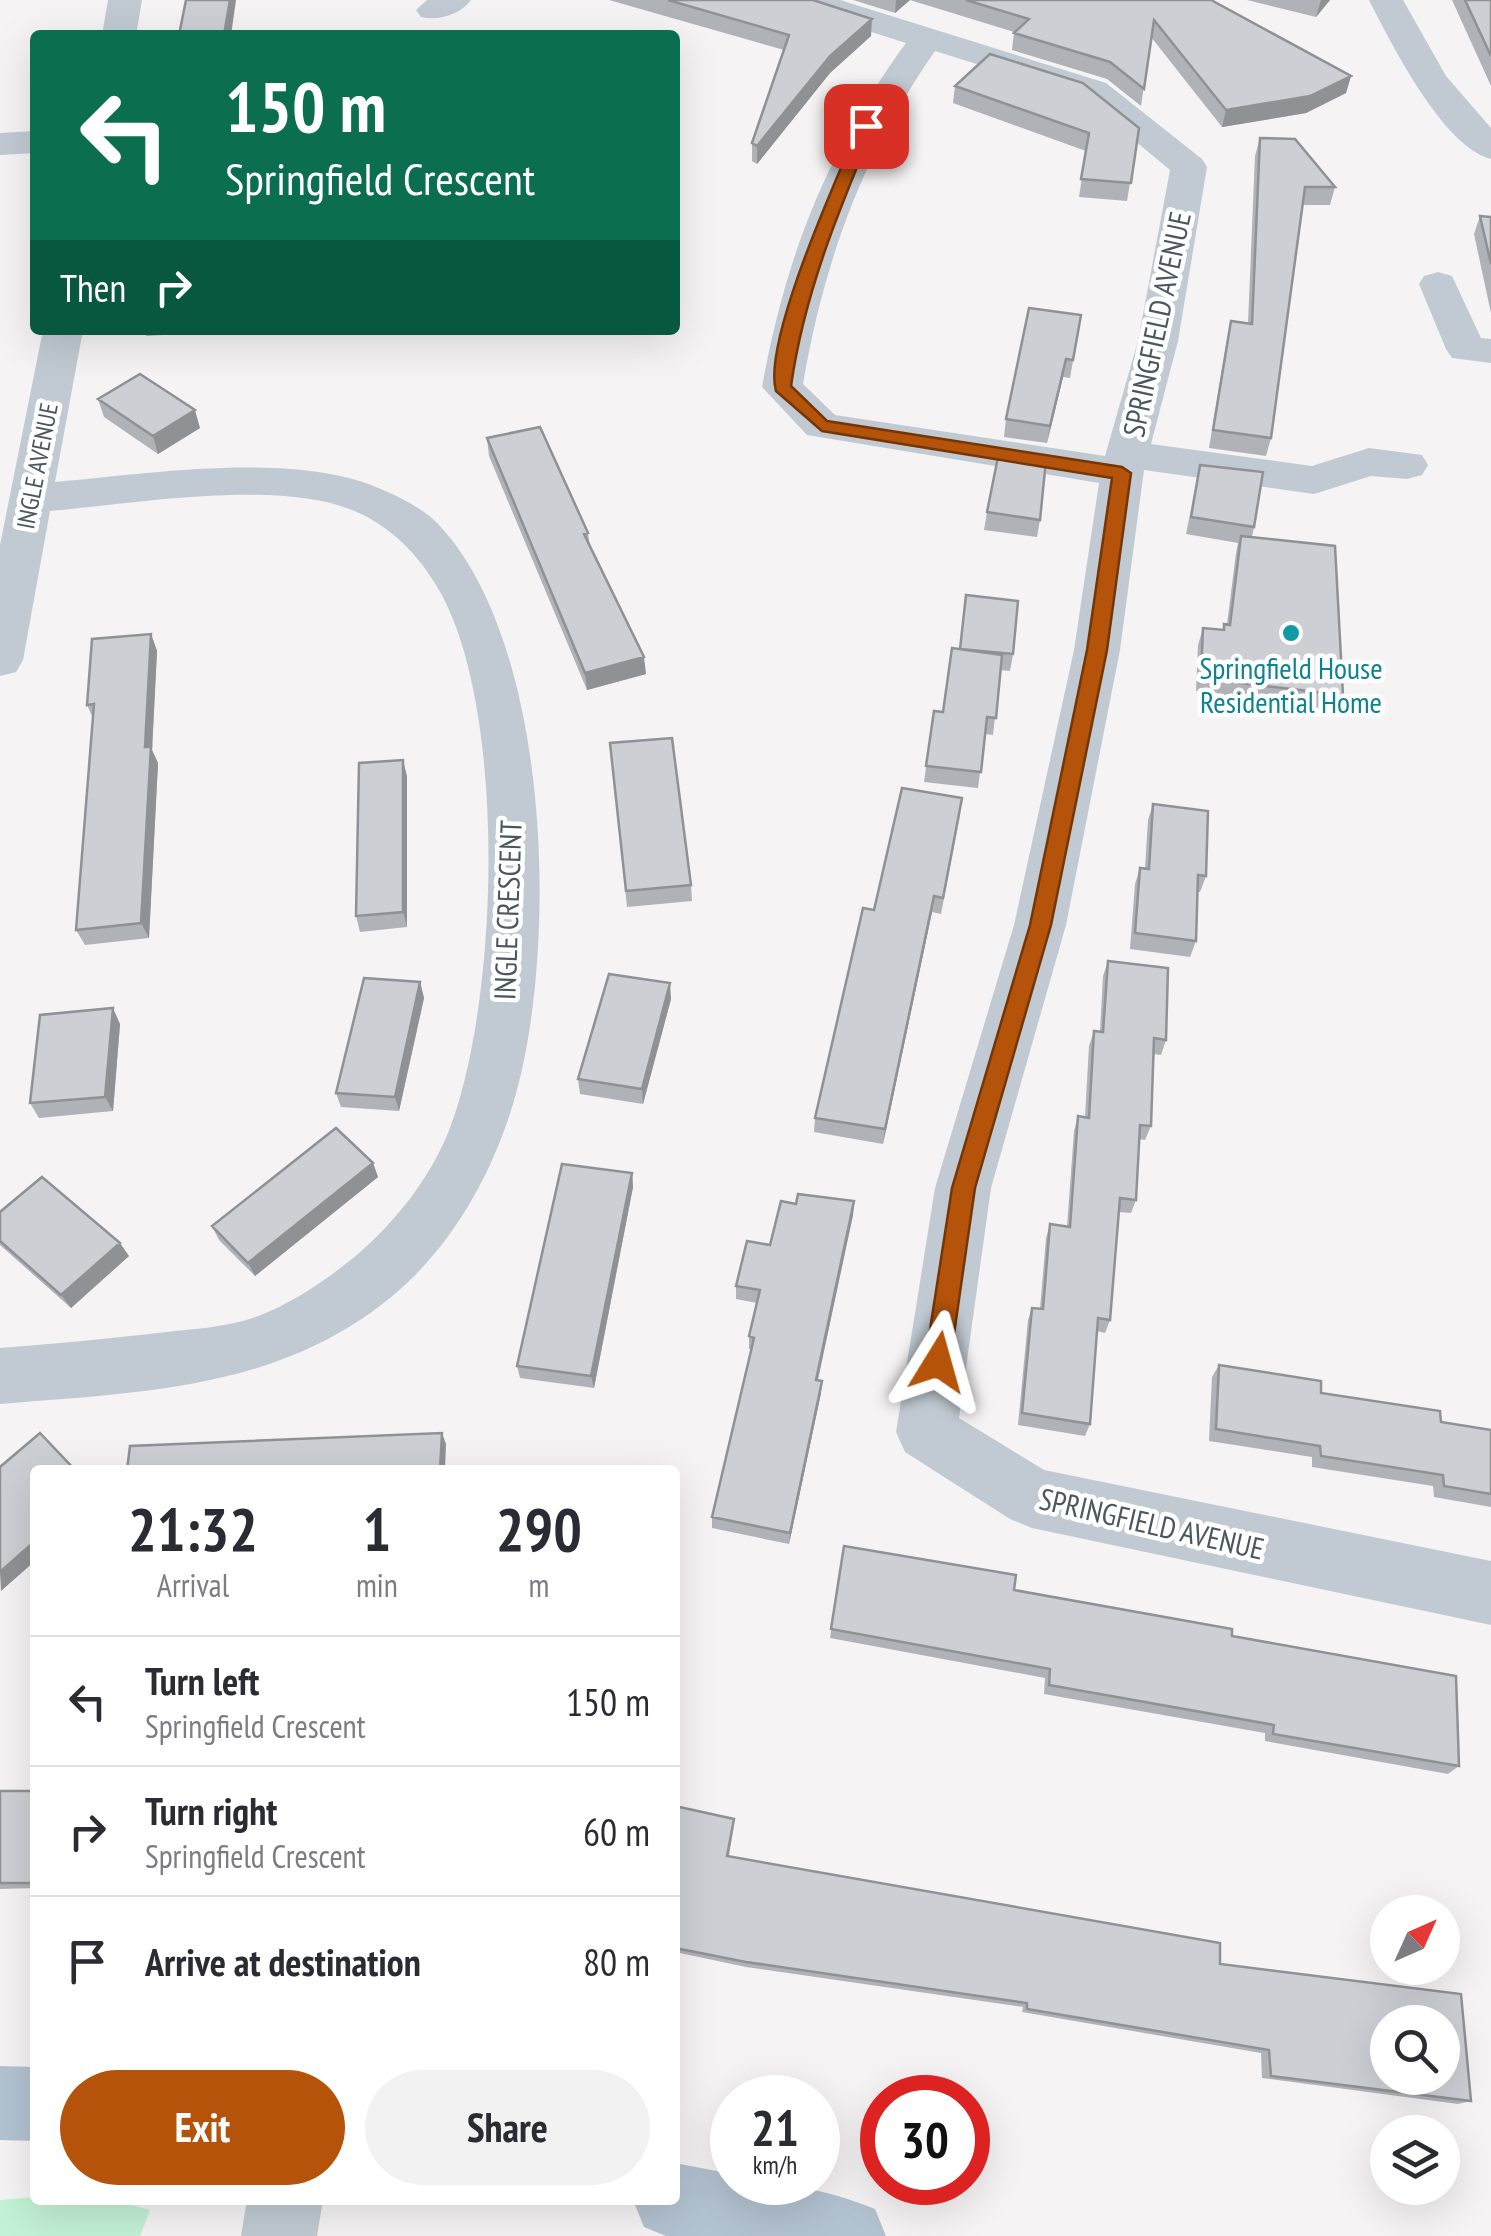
<!DOCTYPE html>
<html lang="en">
<head>
<meta charset="utf-8">
<style>
  :root { --surface:#fff; --page:#f2f2f3; --text:#2b2b33; --muted:#7c7c81; --line:#e1e1e2; --accent:#b45309 }
  body { margin:0; font-family:"PT Sans Narrow",sans-serif; background:var(--page); color:var(--text); height:100vh; display:flex; flex-direction:column; font-size:38px; white-space:nowrap }
  * { box-sizing:border-box; margin:0 }
  p { font-size:32px; color:var(--muted) }
  .icon { flex:none; width:55px; height:55px; fill:none; stroke:currentColor; stroke-width:2; stroke-linecap:round; stroke-linejoin:round }
  .map { position:relative; flex:1; overflow:hidden }
  .side { position:absolute; left:30px; top:1465px; width:650px; height:740px; display:flex; flex-direction:column; background:var(--surface); border-radius:10px; box-shadow:0 10px 40px #0002 }
  .side>* { flex:none }
  .banner { position:absolute; left:30px; top:30px; width:650px; height:305px; border-radius:10px; box-shadow:0 10px 40px #0002; background:#0b6e4f; color:#fff; overflow:hidden }
  .needle { width:65px; rotate:45deg }
  .buttons { position:absolute; left:1370px; top:1895px; display:grid; gap:20px }
  .buttons a { display:grid; place-items:center; width:90px; height:90px; border-radius:50%; background:var(--surface); box-shadow:0 10px 40px #0002; font-size:50px }
  .speed { position:absolute; left:710px; top:2075px; display:flex; gap:20px; font-size:50px; font-weight:700; text-align:center }
  .speed>* { display:grid; place-content:center; width:130px; height:130px; border-radius:50%; background:var(--surface); box-shadow:0 10px 40px #0002; line-height:1 }
  .speed small { font-size:25px; font-weight:400 }
  .speed .limit { border:15px solid #d22; background:#fff; color:#111 }
  .pin { position:absolute; display:grid; place-items:center; width:85px; height:85px; color:#fff; margin:-42px; border-radius:20px; box-shadow:0 5px 15px #0006 }
  .me { position:absolute; width:110px; margin:-55px; rotate:8deg; stroke-linejoin:round; filter:drop-shadow(0 0 8px #0008) }
  .turn { display:flex; align-items:center; gap:35px; height:210px; padding:0 30px; font-size:45px }
  .turn .icon { width:130px; height:130px; stroke-width:2.5 }
  .turn b { display:block; font-size:70px; line-height:85px }
  .then { display:flex; align-items:center; height:95px; padding:0 30px; background:#0003; gap:20px; font-size:38px }
  .eta { display:flex; justify-content:space-evenly; align-items:center; height:170px; text-align:center }
  .eta b { font-size:60px; font-weight:700; line-height:70px }
  .button { display:flex; gap:20px; margin-top:auto; padding:20px 30px }
  .button a { flex:1; height:115px; border-radius:60px; background:var(--accent); color:#fff; font-size:40px; font-weight:700; line-height:115px; text-align:center }
  .button a+a { background:var(--page); color:var(--text) }
  ul { padding:0; list-style:none }
  li { display:flex; align-items:center; gap:30px; height:130px; padding:0 30px; border-top:2px solid var(--line) }
  li div { flex:1 }
  li b { display:block; font-size:38px }
  li em { font-style:normal }
  .map>svg:first-child { display:block }
</style>
</head>
<body>
<div class="map">
<svg width="1491" height="2236" viewBox="0 0 1491 2236">
  <rect width="100%" height="100%" fill="#f5f3f3"/>
  <path fill="#c3f1d5" d="M35,2197L114,2200L150,2210L140,2236H0V2200Z"/>
  <g fill="none" stroke-linecap="round" stroke-linejoin="round">
    <path fill="#c1cad2" fill-rule="evenodd" d="M108,0H142L136,35H102Z
      M427,0H471C460,15 438,21 421,17L416,10Z
      M788,0H840L1106,83L1202,159L1207,167L1178,341L1151,444L1312,466L1369,448L1422,455L1428,465L1422,475L1407,479L1371,476L1314,494L1144,470L1120,650L1066,925L991,1188L959,1418L1044,1470L1491,1561V1625L1032,1528L1010,1519L905,1452L896,1432L935,1188L1014,925L1074,650L1099,483L807,435L762,387C786,255 827,151 906,43L793,7ZM935,51L1082,97L1170,170L1138,341L1105,456L835,415L803,384C824,261 863,154 935,51Z
      M1369,0H1403L1446,76L1491,128V159C1443,147 1391,43 1369,0Z
      M35,131V153L0,155V133Z
      M1438,272L1452,276L1481,338L1491,339V363L1452,358L1446,349L1419,284L1424,276Z
      M43,330H83L55,482C149,474 296,450 383,490C400,497 427,511 439,525C552,645 559,953 513,1104C492,1174 453,1244 397,1292C283,1390 143,1392 0,1404V1348C53,1344 106,1339 158,1333C191,1329 224,1328 256,1317C293,1303 328,1279 358,1254C396,1221 429,1179 448,1133C499,1006 508,710 439,590C419,555 390,525 352,510C275,479 133,504 50,511L23,660L16,672L0,676V545Z
      M247,2200H323L317,2236H241Z"/>
    <path fill="#b3c2d1" fill-rule="evenodd" d="M0,2066L35,2067V2141L0,2140Z
      M675,2163L732,2174V2182C781,2182 830,2190 875,2209L886,2236H666L644,2227L633,2200H675Z"/>
  </g>
  <path fill="#b0b2b7" d="M609,0H813L871,36L830,73L757,164L752,161V143L784,50Z
    M853,0H1211L1351,76L1346,93L1306,113L1222,127L1151,37L1141,106L1107,79L1012,50L1014,32L910,0L895,13Z
    M1247,0H1330L1316,17Z
    M1452,0H1491V86Z
    M955,86L1139,128L1127,201L1079,197L1086,151L953,103Z
    M1260,138L1335,187L1330,205H1302L1271,438L1266,456L1209,448L1227,339L1231,321L1248,323L1255,156Z
    M1480,216L1491,217V313L1474,234Z
    M1081,315L1070,378L1063,377L1047,443L1004,437L1006,419Z
    M144,330H197V333L146,336Z
    M98,399L200,428L158,454L104,417Z
    M487,438L588,533L590,546L646,674L587,690L489,456Z
    M1200,465L1254,527L1252,537L1343,695L1337,712L1218,698V693L1196,691L1198,645L1203,628L1223,630L1224,624H1227L1236,553L1238,543L1186,534Z
    M987,512L1040,520L1037,537L984,530Z
    M151,634L157,651L152,750L158,763L149,938L85,945L76,930L93,718L87,705Z
    M952,648L1013,654L1010,671L1000,670L993,735L985,734L978,788L924,782L934,711L943,712Z
    M610,743L691,885L692,901L627,907Z
    M407,776V927L360,932L356,916Z
    M1153,804L1206,876L1200,892H1197L1196,941L1190,957L1130,949L1135,884L1140,868H1145L1148,820Z
    M960,815L941,914L932,912L883,1144L814,1132L815,1118L874,910Z
    M1108,961L1166,1040L1161,1055L1153,1054L1151,1126L1145,1140L1139,1139L1136,1200L1131,1213L1119,1212L1110,1320L1105,1333L1097,1331L1090,1424L1085,1436L1018,1425L1028,1320L1032,1308L1040,1309L1046,1238L1050,1224L1067,1227L1074,1131L1078,1116L1085,1117L1089,1046L1094,1031L1100,1032L1103,976Z
    M420,982L424,998L399,1111L341,1107L336,1093Z
    M671,999L643,1104L580,1094L578,1079Z
    M120,1024L113,1111L39,1118L30,1103Z
    M373,1163L378,1177L255,1276L219,1240L212,1226Z
    M632,1173L633,1187L594,1388L520,1378L517,1366Z
    M854,1201L853,1215L818,1380L821,1393L789,1544L712,1528V1517L751,1349H749V1336L757,1303L736,1299V1286L770,1245L796,1204Z
    M0,1212L129,1256L71,1308L0,1245Z
    M1219,1365L1321,1393L1441,1422L1491,1430V1507L1434,1497L1433,1486L1312,1467V1457L1209,1441L1212,1377Z
    M844,1546L1014,1590L1232,1636L1459,1766L1448,1774L1265,1741V1733L1044,1694L1045,1678L830,1638Z
    M0,1791H35V1888L0,1889Z
    M675,1806L734,1825L729,1856L1220,1964L1471,2101L1458,2104L1262,2078L1261,2053L1022,2012L1023,2007L746,1967L675,1952Z"/>
  <path fill="#909195" d="M230,0H236L231,35H224Z
    M896,0H910L895,13Z
    M1321,0H1330L1316,17Z
    M872,19L871,36L830,73L757,164V146L830,56Z
    M1351,76L1346,93L1306,113L1222,127L1226,110Z
    M1066,359L1063,377L1047,443L1050,426Z
    M195,410L200,428L158,454L153,436Z
    M151,634L157,651L152,750L158,763L149,938L141,923L145,747Z
    M644,657L646,674L587,690L585,673Z
    M403,760L407,776V927L403,912Z
    M934,896L932,912L883,1144L885,1129Z
    M420,982L424,998L399,1111L395,1097Z
    M670,983L671,999L643,1104L642,1089Z
    M113,1008L120,1024L113,1111L105,1097Z
    M373,1163L378,1177L255,1276L248,1263Z
    M632,1173L633,1187L594,1388L591,1376Z
    M854,1201L853,1215L815,1392L816,1380Z
    M120,1243L129,1256L71,1308L61,1295Z
    M822,1381L821,1393L789,1544L790,1533Z
    M442,1433L446,1444L445,1470H440Z
    M35,1541V1561L1,1591L0,1572Z"/>
  <path fill="#cdcfd5" stroke="#909195" stroke-width="2.5" fill-rule="evenodd" d="M186,0H230L224,35H179Z
    M668,0H813L872,19L830,56L757,146L752,143L789,35Z
    M966,0H1211L1351,76L1310,96L1226,110L1154,20L1144,89L1110,62L1014,33L1029,19Z
    M1465,0H1491V56Z
    M990,54L1083,83L1139,128L1131,183L1081,179L1089,133L955,86Z
    M1260,138L1295,139L1335,187H1305L1271,438L1213,430L1231,321L1252,324Z
    M1480,216L1491,217V264Z
    M1029,308L1081,315L1073,360L1066,359L1050,426L1006,419Z
    M140,374L195,410L153,436L98,399Z
    M540,427L588,533L584,534L644,657L585,673L487,438Z
    M999,452L1046,460L1040,520L987,512Z
    M1200,465L1263,472L1254,527L1191,517Z
    M1241,536L1335,546L1343,695L1223,681V676L1201,674L1203,628L1224,630V624L1230,625Z
    M966,595L1018,601L1013,654L960,649Z
    M151,634L145,747L151,746L141,923L76,930L94,704L87,705L92,639Z
    M952,648L1002,655L996,718L987,717L981,772L926,766L934,711L943,712Z
    M672,738L691,885L626,891L610,743Z
    M403,760V912L356,916L359,763Z
    M902,788L962,798L943,898L934,896L885,1129L815,1118L863,908L874,910Z
    M1153,804L1208,811L1206,876L1198,875L1196,941L1135,933L1140,868L1149,869Z
    M1108,961L1168,968L1166,1040L1154,1038L1151,1126L1140,1125L1136,1200L1120,1198L1110,1320L1098,1318L1090,1424L1022,1413L1032,1308L1043,1309L1050,1224L1070,1227L1078,1116L1089,1118L1094,1031L1103,1032Z
    M609,974L670,983L642,1089L578,1079Z
    M364,978L420,982L395,1097L336,1093Z
    M113,1008L105,1097L30,1103L40,1015Z
    M336,1128L373,1163L248,1263L212,1226Z
    M562,1164L632,1173L591,1376L517,1366Z
    M42,1177L120,1243L61,1295L0,1241V1212Z
    M798,1194L854,1201L816,1380L822,1381L790,1533L712,1517L754,1338L749,1336L760,1290L736,1286L747,1241L770,1245L781,1201L796,1204Z
    M1219,1365L1321,1381V1393L1440,1411L1441,1422L1491,1430V1494L1444,1486L1443,1475L1321,1456L1320,1446L1216,1429Z
    M40,1433L75,1470H35V1541L0,1572V1467Z
    M442,1433L440,1470H127L130,1446Z
    M844,1546L1016,1575L1014,1590L1232,1629V1636L1456,1676L1459,1766L1273,1734L1274,1725L1049,1685L1050,1669L831,1629Z
    M0,1791H35V1883H0Z
    M675,1806L734,1819L727,1856L1220,1943V1964L1461,1994L1471,2101L1271,2076L1269,2050L1027,2009V2003L746,1962L675,1948ZM1388,2022H1442V2078H1388Z"/>
  <path fill="#b45309" stroke="#753606" stroke-width="2.5" d="M866,122L874,126C838,212 804,294 791,386L827,421L1122,467L1131,473L1107,650L1051,925L975,1188L950,1362L938,1374L925,1362L952,1188L1030,925L1087,650L1112,478L822,431L776,391C762,342 837,178 859,126Z"/>
  <circle fill="#0f9aa8" stroke="#fff" stroke-width="4" cx="1291" cy="633" r="10"/>
  <g text-anchor="middle" dominant-baseline="central" stroke-width="9" stroke-linejoin="round" paint-order="stroke">
    <g font-size="25" fill="#4a5661" stroke="#fff">
      <text transform="translate(37 466) rotate(-79)">INGLE AVENUE</text>
    </g>
    <g font-size="30" fill="#4a5661" stroke="#fff">
      <text transform="translate(1156 324) rotate(-78)">SPRINGFIELD AVENUE</text>
      <text transform="translate(507 910) rotate(-88)">INGLE CRESCENT</text>
      <text transform="translate(1152 1523) rotate(13)">SPRINGFIELD AVENUE</text>
    </g>
    <g font-size="30" fill="#0d838f" stroke="#fff">
      <text x="1291" y="667">Springfield House<tspan x="1291" dy="34">Residential Home</tspan></text>
    </g>
  </g>
</svg>
<div class="buttons">
<a><svg class="needle" viewBox="-14 -14 28 28"><path d="M0-13l5 13h-10z" fill="#e53935"/><path d="M0 13l5-13h-10z" fill="#7c7c81"/></svg></a>
<a><svg class="icon" aria-label="search" viewBox="0 0 24 24"><circle cx="10" cy="10" r="6"/><path d="M15 15l6 6"/></svg></a>
<a><svg class="icon" aria-label="layers" viewBox="0 0 24 24"><path d="M12 4l9 5-9 5-9-5zM3 14l9 5 9-5"/></svg></a>
</div>
<div class="speed"><div>21<small>km/h</small></div><div class="limit">30</div></div>
<div class="pin" style="left:866px;top:126px;background:#d93025"><svg class="icon" aria-label="arrive" viewBox="0 0 24 24"><path d="M6 21V4h12l-3 4 3 4H6"/></svg></div>
<svg class="me" style="left:938px;top:1362px" viewBox="-20 -20 40 40"><path d="M0-17L14 15 0 8-14 15z" fill="#b45309" stroke="#fff" stroke-width="4"/></svg>
<div class="banner">
<div class="turn"><svg class="icon" aria-label="left" viewBox="0 0 24 24"><path d="M17 20v-9H6M10 6l-5 5 5 5"/></svg><div><b>150 m</b>Springfield Crescent</div></div>
<div class="then">Then<svg class="icon" aria-label="right" viewBox="0 0 24 24"><path d="M7 20v-9h11M14 6l5 5-5 5"/></svg></div>
</div>
<section class="side">
<div class="eta">
<div><b>21:32</b><p>Arrival</p></div>
<div><b>1</b><p>min</p></div>
<div><b>290</b><p>m</p></div>
</div>
<ul>
<li><svg class="icon" aria-label="left" viewBox="0 0 24 24"><path d="M17 20v-9H6M10 6l-5 5 5 5"/></svg><div><b>Turn left</b><p>Springfield Crescent</p></div><em>150 m</em></li>
<li><svg class="icon" aria-label="right" viewBox="0 0 24 24"><path d="M7 20v-9h11M14 6l5 5-5 5"/></svg><div><b>Turn right</b><p>Springfield Crescent</p></div><em>60 m</em></li>
<li><svg class="icon" aria-label="arrive" viewBox="0 0 24 24"><path d="M6 21V4h12l-3 4 3 4H6"/></svg><div><b>Arrive at destination</b></div><em>80 m</em></li>
</ul>
<div class="button"><a>Exit</a><a>Share</a></div>
</section>
</div>
</body>
</html>
